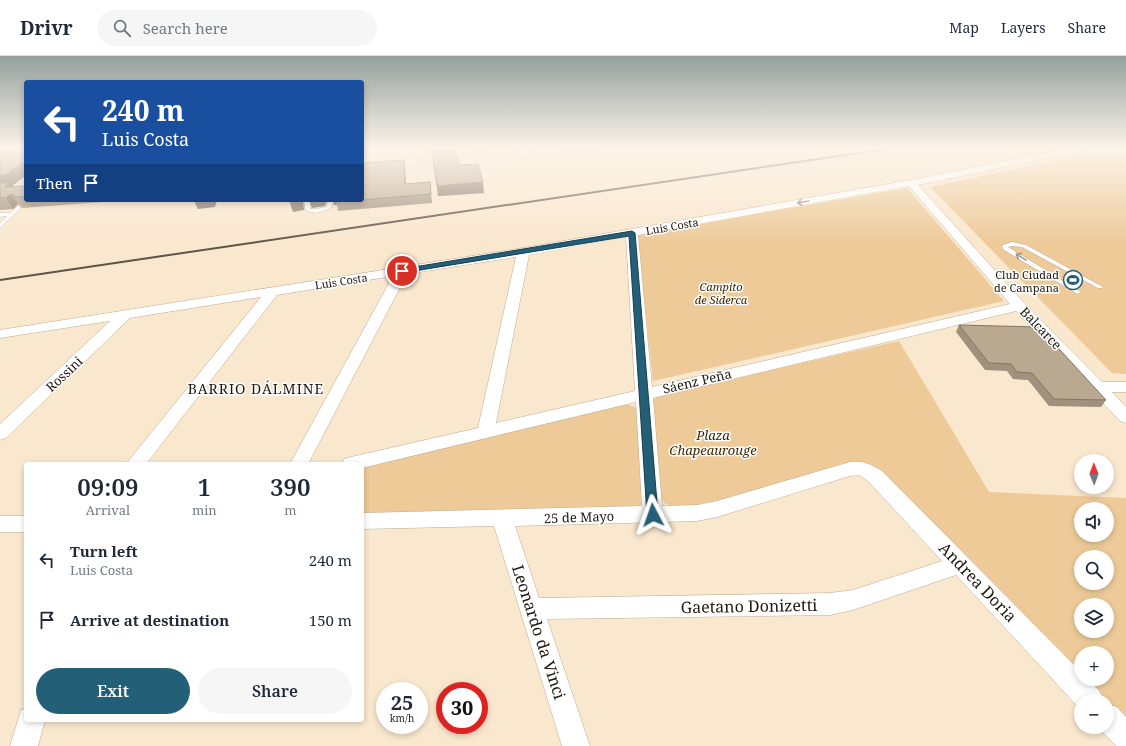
<!DOCTYPE html>
<html lang="en">
<head>
<meta charset="utf-8">
<style>
  :root { --surface:#fff; --page:#f6f6f7; --text:#1f2937; --muted:#747a83; --line:#e0e1e3; --accent:#236077 }
  body { margin:0; font-family:"Noto Serif",serif; background:var(--page); color:var(--text); height:100vh; display:flex; flex-direction:column; font-size:15px; white-space:nowrap }
  * { box-sizing:border-box; margin:0 }
  p { font-size:13px; color:var(--muted) }
  .icon { flex:none; width:22px; height:22px; fill:none; stroke:currentColor; stroke-width:2; stroke-linecap:round; stroke-linejoin:round }
  .map { position:relative; flex:1; overflow:hidden }
  .sheet { position:absolute; left:24px; top:406px; width:340px; height:260px; display:flex; flex-direction:column; background:var(--surface); border-radius:4px; box-shadow:0 2px 6px #0003 }
  .sheet>* { flex:none }
  .top-card { position:absolute; left:24px; top:24px; width:340px; height:122px; border-radius:4px; box-shadow:0 2px 6px #0003; background:#1a4fa0; color:#fff; overflow:hidden }
  .needle { width:26px; rotate:359deg }
  .fabs { position:absolute; left:1074px; top:398px; display:grid; gap:8px }
  .fabs a { display:grid; place-items:center; width:40px; height:40px; border-radius:50%; background:var(--surface); box-shadow:0 2px 6px #0003; font-size:20px }
  .speed { position:absolute; left:376px; top:626px; display:flex; gap:8px; font-size:20px; font-weight:700; text-align:center }
  .speed>* { display:grid; place-content:center; width:52px; height:52px; border-radius:50%; background:var(--surface); box-shadow:0 2px 6px #0003; line-height:1 }
  .speed small { font-size:10px; font-weight:400 }
  .speed .limit { border:6px solid #d22; background:#fff; color:#111 }
  .pin { position:absolute; display:grid; place-items:center; width:34px; height:34px; color:#fff; margin:-17px; border:2px solid #fff; border-radius:50%; box-shadow:0 1px 4px #0007 }
  .me { position:absolute; width:44px; margin:-22px; rotate:356deg; stroke-linejoin:round; filter:drop-shadow(0 0 3px #0008) }
  .turn { display:flex; align-items:center; gap:14px; height:84px; padding:0 12px; font-size:18px }
  .turn .icon { width:52px; height:52px; stroke-width:2.5 }
  .turn b { display:block; font-size:28px; line-height:34px }
  .then { display:flex; align-items:center; height:38px; padding:0 12px; background:#0003; gap:8px; font-size:15px }
  .eta { display:flex; justify-content:space-evenly; align-items:center; height:68px; text-align:center }
  .eta b { font-size:24px; font-weight:600; line-height:28px }
  .action { display:flex; gap:8px; margin-top:auto; padding:8px 12px }
  .action a { flex:1; height:46px; border-radius:24px; background:var(--accent); color:#fff; font-size:16px; font-weight:600; line-height:46px; text-align:center }
  .action a+a { background:var(--page); color:var(--text) }
  ul { padding:0; list-style:none }
  li { display:flex; align-items:center; gap:12px; height:60px; padding:0 12px }
  li div { flex:1 }
  li b { display:block; font-size:15px }
  li em { font-style:normal }
  header { display:flex; align-items:center; gap:24px; box-sizing:border-box; height:56px; padding:0 20px; background:var(--surface); border-bottom:1px solid var(--line) }
  header strong { font-size:19px }
  nav { display:flex; gap:22px; margin-inline-start:auto; font-size:14px }
  .search { width:280px; height:36px; background:var(--page); display:flex; align-items:center; gap:10px; box-sizing:border-box; padding:0 14px; border-radius:22px; color:var(--muted); font-size:15px }
  .map>svg:first-child { display:block }
</style>
</head>
<body>
<header>
<strong>Drivr</strong>
<div class="search"><svg class="icon" aria-label="search" viewBox="0 0 24 24"><circle cx="10" cy="10" r="6"/><path d="M15 15l6 6"/></svg>Search here</div>
<nav><a>Map</a><a>Layers</a><a>Share</a></nav>
</header>
<div class="map">
<svg width="1126" height="690" viewBox="0 0 1126 690">
  <rect width="100%" height="100%" fill="#f9e7ce"/>
  <path fill="#edca98" fill-rule="evenodd" d="M1114,92H1126V318L1112,317L930,131Z
    M907,132L1004,245L653,325L637,178Z
    M899,285L989,436L1126,442V662L1107,647V645L1102,643L1083,623H1107V597H1081V621L886,419L872,411L697,451C681,453 672,456 661,443L653,343L661,339ZM1081,453H1107V479H1081ZM1081,501H1107V527H1081ZM1081,549H1107V575H1081Z
    M626,348L637,352L642,447L638,451L362,459V410Z"/>
  <g fill="none" stroke-linecap="round" stroke-linejoin="round">
    <g stroke="#bcab93" stroke-width="1">
      <path id="lane" d="M362,92H364V94L362,95Z
        M580,92H597L595,93L393,107L391,106L393,105Z
        M304,144H310V153H316L326,151L329,144H335L330,153L316,157L306,155Z
        M18,150L21,152L20,153L0,172V167L7,160L0,161V157H10Z
        M1012,186L1026,189L1103,231L1102,232H1098L1022,191L1012,190L1008,191L1081,236L1078,238L1076,237L1004,194L1002,190L1003,189Z"/>
    </g>
    <g stroke="#bcab93" stroke-width="1">
      <path id="street" d="M1070,92H1087L1082,95L918,129L1024,247L1102,326H1126V336H1112L1126,351V367L1120,365L1016,255L653,342L662,450L697,449L717,445L850,406C864,405 870,408 882,415L1081,616V623H1088L1100,636L1104,645H1081V654L956,519L853,554L830,559L547,563L590,690H562L494,470L362,473V457L642,450L636,346L362,412V408H342L344,403L351,401L478,372L516,201L407,218L308,408H290L393,220L277,239L146,408H126L261,241L130,262L6,382L0,384V368L110,265L0,282V274L523,192L911,124ZM909,130L1010,248L652,331L638,179ZM626,181L635,335L496,367L529,199ZM859,419L868,425L942,505L853,534L830,537L539,542L515,470L697,465L717,461L850,420Z
        M0,460H26V476H0Z
        M1107,648L1117,651L1126,661V690H1116L1098,671H1107Z
        M26,653V664H45L38,690H10L21,654Z"/>
    </g>
    <use href="#lane" fill="#fff" fill-rule="evenodd"/>
    <use href="#street" fill="#fff" fill-rule="evenodd"/>
    <path stroke="#5e5447" stroke-width="2" d="M0,224L893,92"/>
  </g>
  <path fill="#a0917d" d="M0,92H26V119L12,130V131L26,130V144H104L102,146L22,152L18,148L13,153L0,154Z
    M427,92H496L455,94L459,109L484,137L438,140L433,96H428Z
    M404,104L405,113L406,128L430,126L432,147L338,155L337,149H334L332,144H362V107Z
    M959,269L1106,344L1101,351L1049,350L1028,324L1013,323L1007,315L985,314L956,276Z"/>
  <path fill="#827666" d="M26,104V119L12,130L16,137L11,138L18,148L13,153L6,142L0,136V120Z
    M404,104L405,113L406,137L405,128Z
    M483,126L484,137L438,140L437,130Z
    M203,144H217L215,151L198,153L194,145Z
    M302,144H303L304,154L293,156L290,147Z
    M309,144H327L325,150L312,152Z
    M332,144H338L336,146L337,149H334Z"/>
  <path fill="#baa991" stroke="#827666" d="M0,92H26V104L6,119L0,120Z
    M432,92H451L432,93Z
    M455,94L459,109L478,108L483,126L437,130L432,96Z
    M404,104L405,128L430,126L431,138L362,144V107Z
    M0,127H10L4,131L26,130V140L16,141L11,138L6,142H0Z
    M290,144H302V145L290,147Z
    M336,144H356L336,146Z
    M959,269L1039,271L1106,344L1054,343L1032,317L1017,316L1011,308L989,307Z"/>
  <defs><path id="oneway-shaft" d="M-6 0H5M1.5-3L5.5 0L1.5 3" fill="none" stroke-width="1.6" stroke-linecap="round" stroke-linejoin="round"/></defs>
  <g stroke="#9a9793">
    <use href="#oneway-shaft" transform="translate(803 146) rotate(170)"/>
    <use href="#oneway-shaft" transform="translate(1021 201) rotate(-149)"/>
  </g>
  <linearGradient id="sky" x2="0" y2="1"><stop stop-color="#94a09d"/><stop offset="0.49" stop-color="#fcf4e9"/><stop offset="1" stop-color="#fcf4e9" stop-opacity="0"/></linearGradient>
  <rect width="1126" height="188" fill="url(#sky)"/>
  <path fill="#236077" stroke="#173e4d" d="M632,175L635,177L658,459L657,462L653,463L649,462L647,459L629,180L402,217L399,215L402,213Z"/>
  <defs>
    <g id="stadium-ring" transform="scale(1)"><circle r="9.5" fill="#fff" stroke="#236077" stroke-width="1.5"/><path d="M0-5a6.5 5 0 1 0 0 10a6.5 5 0 1 0 0-10ZM-3.5-1.8h7v3.6h-7Z" fill="#236077"/></g>
  </defs>
  <g fill-rule="evenodd">
    <use href="#stadium-ring" x="1073" y="224"/>
  </g>
  <g text-anchor="middle" dominant-baseline="central" stroke-width="3" stroke-linejoin="round" paint-order="stroke">
    <g font-size="11" fill="#1e180f" stroke="#fff">
      <text transform="translate(672 170) rotate(-10)">Luis Costa</text>
      <text transform="translate(341 225) rotate(-9)">Luis Costa</text>
    </g>
    <g font-size="11" fill="#1e180f" stroke="#fff" text-anchor="end">
      <text x="1059" y="218">Club Ciudad<tspan x="1059" dy="13">de Campana</tspan></text>
    </g>
    <g font-size="11" font-style="italic" fill="#3b2601" stroke="#fff">
      <text x="721" y="230">Campito<tspan x="721" dy="13">de Siderca</tspan></text>
    </g>
    <g font-size="13" fill="#1e180f" stroke="#fff">
      <text transform="translate(1041 272) rotate(46)">Balcarce</text>
      <text transform="translate(64 318) rotate(-43)">Rossini</text>
      <text transform="translate(697 325) rotate(-13)">Sáenz Peña</text>
      <text transform="translate(579 461) rotate(-2)">25 de Mayo</text>
    </g>
    <g font-size="13" font-style="italic" fill="#3b2601" stroke="#fff">
      <text x="713" y="379">Plaza<tspan x="713" dy="15">Chapeaurouge</tspan></text>
    </g>
    <g font-size="14" letter-spacing="1" fill="#1e180f" stroke="#fff">
      <text x="256" y="332">BARRIO DÁLMINE</text>
    </g>
    <g font-size="16" fill="#1e180f" stroke="#fff">
      <text transform="translate(978 526) rotate(46)">Andrea Doria</text>
      <text transform="translate(749 550) rotate(-1)">Gaetano Donizetti</text>
      <text transform="translate(539 576) rotate(72)">Leonardo da Vinci</text>
    </g>
  </g>
</svg>
<div class="fabs">
<a><svg class="needle" viewBox="-14 -14 28 28"><path d="M0-13l5 13h-10z" fill="#e53935"/><path d="M0 13l5-13h-10z" fill="#747a83"/></svg></a>
<a><svg class="icon" aria-label="sound" viewBox="0 0 24 24"><path d="M4 9h4l5-4v14l-5-4H4zM17 9q2 3 0 6"/></svg></a>
<a><svg class="icon" aria-label="search" viewBox="0 0 24 24"><circle cx="10" cy="10" r="6"/><path d="M15 15l6 6"/></svg></a>
<a><svg class="icon" aria-label="layers" viewBox="0 0 24 24"><path d="M12 4l9 5-9 5-9-5zM3 14l9 5 9-5"/></svg></a>
<a>+</a>
<a>−</a>
</div>
<div class="speed"><div>25<small>km/h</small></div><div class="limit">30</div></div>
<div class="pin" style="left:402px;top:215px;background:#d93025"><svg class="icon" aria-label="arrive" viewBox="0 0 24 24"><path d="M6 21V4h12l-3 4 3 4H6"/></svg></div>
<svg class="me" style="left:653px;top:459px" viewBox="-20 -20 40 40"><path d="M0-17L14 15 0 8-14 15z" fill="#236077" stroke="#fff" stroke-width="4"/></svg>
<div class="top-card">
<div class="turn"><svg class="icon" aria-label="left" viewBox="0 0 24 24"><path d="M17 20v-9H6M10 6l-5 5 5 5"/></svg><div><b>240 m</b>Luis Costa</div></div>
<div class="then">Then<svg class="icon" aria-label="arrive" viewBox="0 0 24 24"><path d="M6 21V4h12l-3 4 3 4H6"/></svg></div>
</div>
<section class="sheet">
<div class="eta">
<div><b>09:09</b><p>Arrival</p></div>
<div><b>1</b><p>min</p></div>
<div><b>390</b><p>m</p></div>
</div>
<ul>
<li><svg class="icon" aria-label="left" viewBox="0 0 24 24"><path d="M17 20v-9H6M10 6l-5 5 5 5"/></svg><div><b>Turn left</b><p>Luis Costa</p></div><em>240 m</em></li>
<li><svg class="icon" aria-label="arrive" viewBox="0 0 24 24"><path d="M6 21V4h12l-3 4 3 4H6"/></svg><div><b>Arrive at destination</b></div><em>150 m</em></li>
</ul>
<div class="action"><a>Exit</a><a>Share</a></div>
</section>
</div>
</body>
</html>
